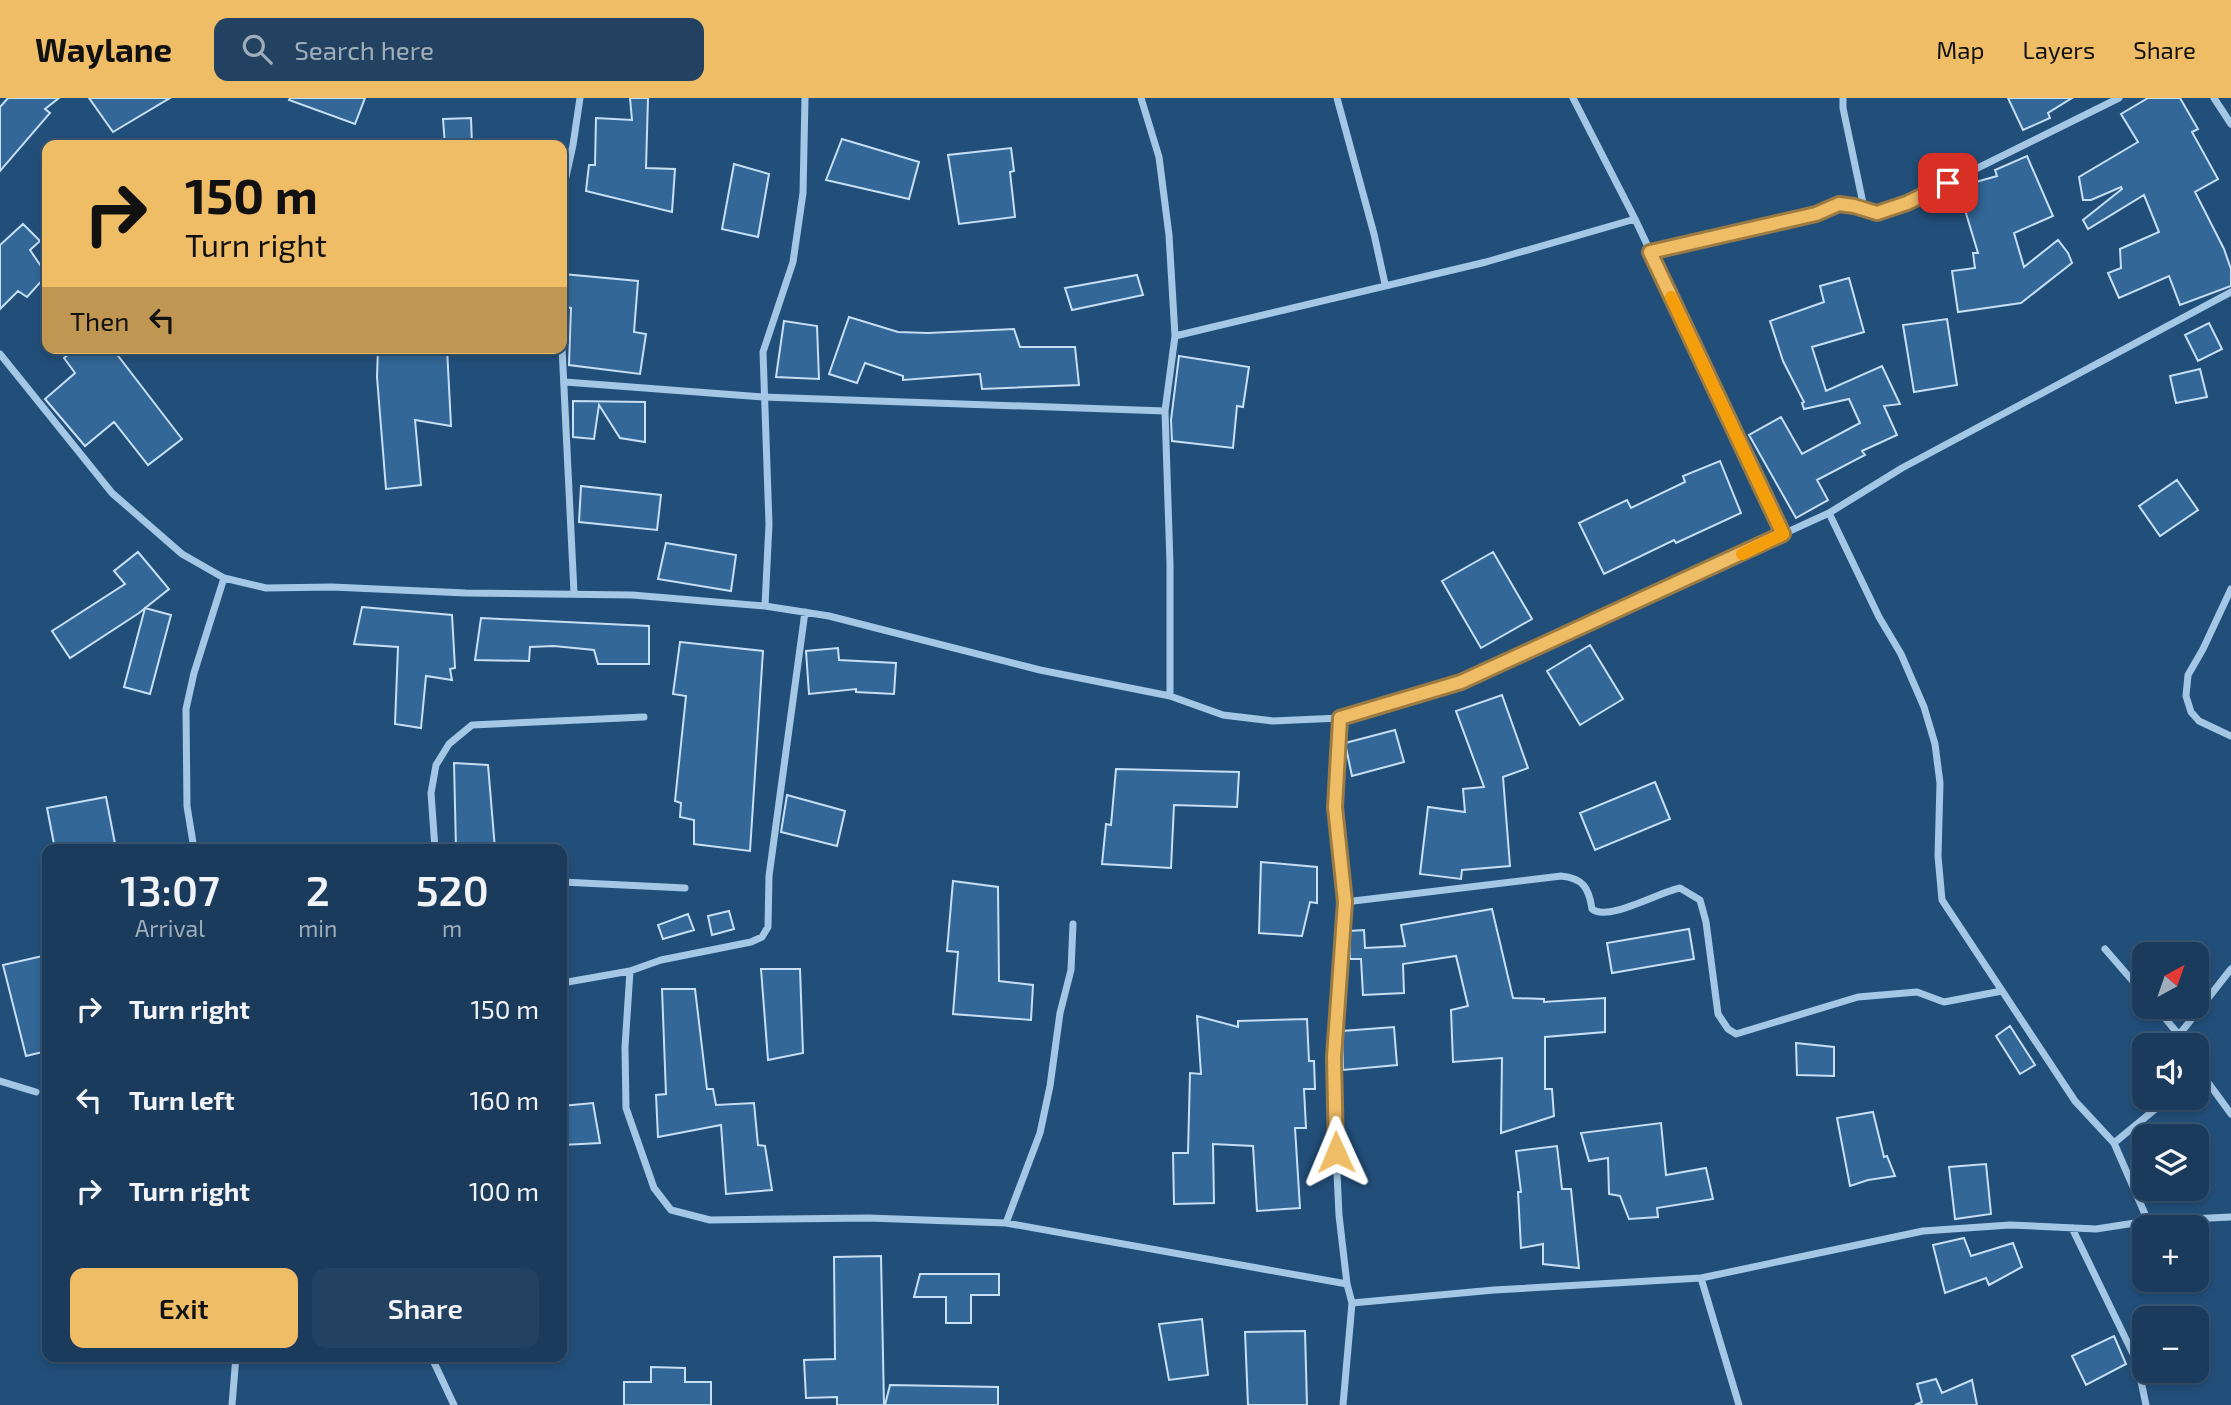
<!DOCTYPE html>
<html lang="en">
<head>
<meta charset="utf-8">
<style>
  :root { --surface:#1a3b5c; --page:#234262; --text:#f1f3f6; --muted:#9fadbb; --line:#385572; --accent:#f0bd67 }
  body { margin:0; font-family:"Exo 2",sans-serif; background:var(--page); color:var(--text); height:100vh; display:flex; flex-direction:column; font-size:26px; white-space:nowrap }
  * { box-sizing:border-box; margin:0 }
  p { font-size:23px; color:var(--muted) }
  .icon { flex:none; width:38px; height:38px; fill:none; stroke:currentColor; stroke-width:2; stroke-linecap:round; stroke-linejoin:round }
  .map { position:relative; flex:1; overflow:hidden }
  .panel { position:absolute; left:42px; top:746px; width:525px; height:518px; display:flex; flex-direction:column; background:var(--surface); border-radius:14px; box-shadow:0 4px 10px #0003,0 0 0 2px var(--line) }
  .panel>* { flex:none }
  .banner { position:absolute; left:42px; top:42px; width:525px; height:214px; border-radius:14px; box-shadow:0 4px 10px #0003,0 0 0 2px var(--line); background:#f0bd67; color:#111; overflow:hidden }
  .needle { width:46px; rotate:40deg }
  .controls { position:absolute; left:2132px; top:844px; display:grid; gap:14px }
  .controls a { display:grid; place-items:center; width:77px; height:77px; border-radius:14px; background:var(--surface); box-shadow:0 4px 10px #0003,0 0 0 2px var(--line); font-size:35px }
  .pin { position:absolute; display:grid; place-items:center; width:60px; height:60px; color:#fff; margin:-30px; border-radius:14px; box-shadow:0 4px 10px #0006 }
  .me { position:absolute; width:77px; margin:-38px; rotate:359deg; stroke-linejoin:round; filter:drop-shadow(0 0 5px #0008) }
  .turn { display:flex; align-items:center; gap:24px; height:147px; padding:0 28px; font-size:32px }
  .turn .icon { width:91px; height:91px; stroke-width:2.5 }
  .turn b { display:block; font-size:49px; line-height:60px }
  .then { display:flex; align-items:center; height:66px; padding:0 28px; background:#0003; gap:14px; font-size:26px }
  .eta { display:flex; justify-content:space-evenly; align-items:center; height:119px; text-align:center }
  .eta b { font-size:42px; font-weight:600; line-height:49px }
  .action { display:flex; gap:14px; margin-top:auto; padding:14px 28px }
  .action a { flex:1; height:80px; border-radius:14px; background:var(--accent); color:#111; font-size:28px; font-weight:600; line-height:80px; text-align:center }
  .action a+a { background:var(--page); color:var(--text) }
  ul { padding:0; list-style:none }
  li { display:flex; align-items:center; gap:21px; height:91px; padding:0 28px }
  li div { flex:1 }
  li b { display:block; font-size:26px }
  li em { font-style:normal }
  header { display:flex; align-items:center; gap:42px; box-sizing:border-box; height:98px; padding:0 35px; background:var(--accent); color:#111 }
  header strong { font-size:33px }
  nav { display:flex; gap:38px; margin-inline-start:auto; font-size:24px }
  .search { width:490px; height:63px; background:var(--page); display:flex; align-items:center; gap:18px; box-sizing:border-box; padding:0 24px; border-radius:14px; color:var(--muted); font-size:26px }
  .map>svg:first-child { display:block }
</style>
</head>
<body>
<header>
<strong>Waylane</strong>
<div class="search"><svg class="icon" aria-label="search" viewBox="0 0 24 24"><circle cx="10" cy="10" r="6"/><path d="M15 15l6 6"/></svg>Search here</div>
<nav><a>Map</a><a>Layers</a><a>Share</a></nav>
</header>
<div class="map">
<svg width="2231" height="1307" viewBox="0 0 2231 1307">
  <rect width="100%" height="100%" fill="#224f7a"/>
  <path fill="#326797" stroke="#c7dff4" stroke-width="2" d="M8,0H59L45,11L50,15L0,73V9Z
    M89,0H170L113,34Z
    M290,0H365L355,26L289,2Z
    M630,0H648L646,70L675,71L672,114L586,93L589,67H595L596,20L632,22Z
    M2008,0H2072L2048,15L2050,20L2023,32Z
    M2148,0H2180L2198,31L2192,34L2218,81L2195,94L2224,151L2231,171V188L2180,207L2169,178L2119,200L2108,175L2121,170L2120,151L2159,134L2144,97L2088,131L2083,122L2122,91L2121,89L2091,102H2083L2079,79L2138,44L2121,16Z
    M471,20L472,47H445L443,21Z
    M842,41L919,64L909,101L826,82Z
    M1011,50L1014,73L1010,74L1015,119L959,126L948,57Z
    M2027,58L2053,118L2014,135L2024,169L2058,142L2068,155L2072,165L2021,205L1958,214L1952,173L1975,170L1973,155H1978L1958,89L1997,78L1995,72Z
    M734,66L769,76L758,139L722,131Z
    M23,126L40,143L30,152L47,177L27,199L18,193L0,211V147Z
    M563,176L638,183L634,234L646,236L640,276L569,267L571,210L563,209Z
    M1137,177L1143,197L1072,212L1065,190Z
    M1849,180L1864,234L1812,249L1826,293L1882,268L1900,306L1884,308L1897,337L1862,353L1865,357L1817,382L1828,402L1796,420L1749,337L1781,319L1802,356L1860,325L1849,301L1804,311L1802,305L1804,304L1783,263L1770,223L1824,204L1820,188Z
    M849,219L898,234L928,235L1014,231L1020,249H1075L1079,287L982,291L980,276L903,282V278L865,265L857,285L829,276Z
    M1947,221L1957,287L1914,294L1903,227Z
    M784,223L817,228L819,281L776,279Z
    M2209,225L2222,251L2198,263L2185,237Z
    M77,250H112L182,341L148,367L114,324L85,348L45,301L75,275L64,260Z
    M378,250H447L451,328L415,322L421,387L386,391L377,279Z
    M1179,258L1249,269L1243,309L1237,308L1233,350L1172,343L1171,322Z
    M2200,271L2207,299L2176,305L2170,278Z
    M573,303L645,304V344L620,340L599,307L594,341L573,339Z
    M1720,363L1741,415L1676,445L1674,442L1604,476L1579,425L1627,402L1631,410L1685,384L1683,378Z
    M2177,382L2198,412L2160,438L2139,408Z
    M581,388L661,397L657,432L579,424Z
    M666,445L736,457L731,493L658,481Z
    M138,454L169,491L139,515L70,560L52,533L125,486L114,473Z
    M1493,454L1532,521L1481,550L1442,483Z
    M362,509L452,517L455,570L450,571L452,582L426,578L421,630L395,626L398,549L354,546Z
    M145,510L171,517L150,596L124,589Z
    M481,520L649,528V566H598L594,552L554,548L530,549L529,563L475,562Z
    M680,544L763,553L750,753L694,746V722L680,719L681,705L675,703L686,598L673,596Z
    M1590,547L1623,601L1580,627L1547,573Z
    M838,550L839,562L896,565L894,596L856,594V591L809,596L806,553Z
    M1502,597L1528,670L1503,679L1510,768L1462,772L1461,781L1420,776L1428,709L1465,714L1463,691L1484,689L1456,613Z
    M1395,632L1404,664L1352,678L1345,645Z
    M454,665L488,667L495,751H456Z
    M1116,671L1239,674L1237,709L1174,707L1171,770L1102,766L1106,726L1111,727Z
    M1655,684L1670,721L1595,752L1580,715Z
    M787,697L845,713L837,748L781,734Z
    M106,699L116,751H55L47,710Z
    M1261,764L1317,769V805L1310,804L1302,838L1259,835Z
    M953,783L998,789L999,883L1033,887L1031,922L953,916L958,854L947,853Z
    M1492,811L1513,900L1544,901V904L1605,900V934L1545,939V991H1552L1554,1018L1501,1035L1502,960L1453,964L1451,912L1468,908L1456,858L1403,866L1404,895L1363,897L1361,861H1350L1349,839V833L1364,832L1365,850L1405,848L1401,827Z
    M729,813L734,831L712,837L708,818Z
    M688,816L694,832L663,841L658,827Z
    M1689,831L1694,861L1612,875L1607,845Z
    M47,857V953L26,958L3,867Z
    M761,871H800L803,955L768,962Z
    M662,891H695L707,991H713L716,1007L754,1005L758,1047L765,1048L772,1092L726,1096L721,1027L658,1039L656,997L666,996Z
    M1197,918L1238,929V923L1307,921L1309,963H1314L1315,991H1304L1306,1030H1295L1300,1110L1257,1113L1253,1048L1213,1046L1214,1105L1174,1106L1173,1055H1188L1190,975L1201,976Z
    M2010,928L2035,967L2020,976L1996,938Z
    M1394,929L1397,967L1343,972L1342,933Z
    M1796,945L1834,949V978L1797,977Z
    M593,1005L600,1045L562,1047V1008Z
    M1873,1014L1884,1059L1887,1058L1895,1078L1868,1082L1850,1088L1837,1020Z
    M1661,1025L1666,1077L1706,1070L1713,1101L1657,1110L1658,1119L1629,1121L1620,1098L1609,1096L1608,1060L1589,1063L1581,1035Z
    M1557,1048L1562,1091H1571L1579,1170L1543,1166V1146L1521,1150L1518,1094H1521L1516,1053Z
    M1986,1066L1991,1116L1955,1121L1949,1069Z
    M1964,1140L1971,1158L2013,1145L2022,1169L1989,1187L1986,1180L1945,1195L1933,1147Z
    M881,1158L884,1307H837V1299L806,1300L804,1262L835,1261L834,1159Z
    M920,1176H999V1197H971V1225H946V1199H914Z
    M1202,1221L1208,1277L1169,1282L1159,1226Z
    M1305,1233L1307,1307H1248L1245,1234Z
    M2114,1238L2126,1266L2086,1287L2072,1258Z
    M651,1269L685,1270V1284H711V1307H624V1284H651Z
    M1936,1281L1942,1295L1972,1282L1977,1307H1915L1922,1304L1917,1286Z
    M890,1287L998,1289V1307H885Z"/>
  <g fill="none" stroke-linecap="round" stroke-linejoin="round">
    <path stroke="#a4c7e5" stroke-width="7" d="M1141,0L1159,59L1169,137L1175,238L1165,313L1170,466V598
      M1337,0L1374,136L1385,186
      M1573,0L1635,121L1783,436
      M1843,0V10L1864,110
      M2214,0L2231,26
      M562,97L573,47L580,0
      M1650,154L1816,116L1839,106L1854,108L1877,115L1907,105L2119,0
      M1175,238L1486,164L1635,121
      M562,249L574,495
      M0,256L112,395L182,456L224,480L266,490L332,489L466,495L632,497L765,508L829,518L1040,572L1170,598L1223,617L1273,623L1340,620L1461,584L1829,415L1902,370L2231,194
      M565,284L763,299L1165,313
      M1829,415L1879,519L1901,556L1924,609L1935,646L1940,685L1938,758L1942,802L2075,1003L2114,1045L2148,1123
      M2231,491L2203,551L2188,577L2186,598L2191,614L2199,623L2231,638
      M765,508L769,426L763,254L793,164L803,95L805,0
      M1340,620L1335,709L1345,804L1334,959L1336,1054L1339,1117L1347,1186L1352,1205L1343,1307
      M194,751L187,708L186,611L194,575L224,480
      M435,751L431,695L436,667L449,646L472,627L644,619
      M562,784L685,790
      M1345,804L1561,778C1583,780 1589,790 1592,811C1608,824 1659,794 1680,790L1700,802L1706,824L1718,916L1728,931L1736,936L1858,899L1917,894L1944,904L2002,893
      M2105,851L2144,896
      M630,873L625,949L626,1010L654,1090L671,1112L710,1122L869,1120L1006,1125L1347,1186
      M562,885L630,873L661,862L751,844L762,839L768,829L769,778L805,514
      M2155,908L2179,937L2185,947
      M2179,937L2231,871
      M2196,968L2231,1016
      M0,983L36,994
      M2114,1045L2170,999
      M1006,1125L1040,1035L1050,988L1060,915L1071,872L1073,826
      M2072,1130L2137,1264L2146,1307
      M1701,1180L1739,1307
      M1352,1205L1494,1192L1701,1180L1923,1133L2010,1127L2096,1131L2148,1123L2231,1119
      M431,1258L454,1307
      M232,1307L236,1258"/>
  </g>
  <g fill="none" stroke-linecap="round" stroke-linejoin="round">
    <g stroke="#9c7b43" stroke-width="18">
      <path id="route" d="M1336,1054L1334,959L1345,804L1335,709L1340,620L1461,584L1783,436L1650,154L1816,116L1839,106L1854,108L1877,115L1907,105L1948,85"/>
    </g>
    <use href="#route" stroke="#f0bd67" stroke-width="12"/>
    <path stroke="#f59e0b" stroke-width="12" d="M1671,199L1783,436L1742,456"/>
  </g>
</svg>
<div class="controls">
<a><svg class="needle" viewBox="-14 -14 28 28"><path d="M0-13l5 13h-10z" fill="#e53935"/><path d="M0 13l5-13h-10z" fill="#9fadbb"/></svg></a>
<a><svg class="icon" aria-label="sound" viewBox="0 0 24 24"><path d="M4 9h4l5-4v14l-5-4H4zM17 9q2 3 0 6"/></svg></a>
<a><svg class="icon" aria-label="layers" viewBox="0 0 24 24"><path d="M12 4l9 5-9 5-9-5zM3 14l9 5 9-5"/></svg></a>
<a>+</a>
<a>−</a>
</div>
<div class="pin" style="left:1948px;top:85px;background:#d93025"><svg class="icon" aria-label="arrive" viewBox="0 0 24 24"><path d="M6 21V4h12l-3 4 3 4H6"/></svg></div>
<svg class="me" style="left:1336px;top:1054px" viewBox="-20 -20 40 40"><path d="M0-17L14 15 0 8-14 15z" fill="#f0bd67" stroke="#fff" stroke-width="4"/></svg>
<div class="banner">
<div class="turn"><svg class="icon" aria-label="right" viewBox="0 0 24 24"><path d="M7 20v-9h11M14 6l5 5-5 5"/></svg><div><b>150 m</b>Turn right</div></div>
<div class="then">Then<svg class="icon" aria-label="left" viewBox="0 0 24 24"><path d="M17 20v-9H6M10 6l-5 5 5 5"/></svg></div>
</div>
<section class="panel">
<div class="eta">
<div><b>13:07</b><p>Arrival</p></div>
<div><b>2</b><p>min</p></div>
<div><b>520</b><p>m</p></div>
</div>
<ul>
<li><svg class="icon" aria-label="right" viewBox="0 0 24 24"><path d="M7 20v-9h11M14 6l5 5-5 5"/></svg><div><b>Turn right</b></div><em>150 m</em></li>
<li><svg class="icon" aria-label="left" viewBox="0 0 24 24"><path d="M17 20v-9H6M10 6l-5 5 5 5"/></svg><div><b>Turn left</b></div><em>160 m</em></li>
<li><svg class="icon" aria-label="right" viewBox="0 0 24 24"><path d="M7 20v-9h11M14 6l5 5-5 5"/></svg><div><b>Turn right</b></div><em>100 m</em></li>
</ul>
<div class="action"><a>Exit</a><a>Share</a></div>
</section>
</div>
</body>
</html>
